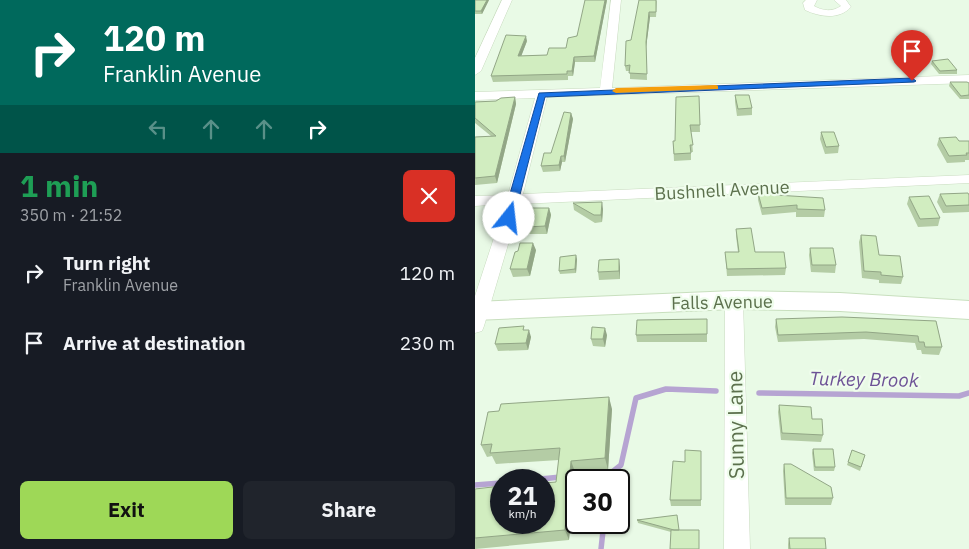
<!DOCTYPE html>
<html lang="en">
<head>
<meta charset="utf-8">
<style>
  :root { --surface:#171b24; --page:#20242c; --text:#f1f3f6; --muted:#9ea1a6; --accent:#9ed857 }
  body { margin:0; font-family:"IBM Plex Sans",sans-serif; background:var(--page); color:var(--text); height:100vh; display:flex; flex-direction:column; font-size:19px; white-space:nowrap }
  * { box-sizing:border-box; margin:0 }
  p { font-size:16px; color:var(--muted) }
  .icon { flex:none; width:28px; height:28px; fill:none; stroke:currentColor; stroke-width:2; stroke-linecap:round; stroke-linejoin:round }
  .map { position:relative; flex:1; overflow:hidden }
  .drawer { display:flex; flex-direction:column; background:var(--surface); width:475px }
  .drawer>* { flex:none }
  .banner { background:#00695c; color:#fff; overflow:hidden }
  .speed { position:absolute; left:15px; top:469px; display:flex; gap:10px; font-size:25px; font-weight:700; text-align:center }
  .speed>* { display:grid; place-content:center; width:65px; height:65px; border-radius:50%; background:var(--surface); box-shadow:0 1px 4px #0004; line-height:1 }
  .speed small { font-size:12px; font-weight:400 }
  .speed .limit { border:2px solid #111; border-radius:8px; background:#fff; color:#111 }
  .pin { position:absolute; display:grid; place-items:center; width:42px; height:42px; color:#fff; margin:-51px -21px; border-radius:50% 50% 50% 0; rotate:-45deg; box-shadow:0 0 5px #0007 }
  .pin .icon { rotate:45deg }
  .me { position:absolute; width:55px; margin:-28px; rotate:16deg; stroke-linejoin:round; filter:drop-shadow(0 0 4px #0008) }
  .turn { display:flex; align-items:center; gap:18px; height:105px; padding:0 20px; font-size:22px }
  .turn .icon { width:65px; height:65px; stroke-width:2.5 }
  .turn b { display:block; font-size:35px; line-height:42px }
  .lanes { display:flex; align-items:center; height:48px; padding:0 20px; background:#0003; justify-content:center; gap:25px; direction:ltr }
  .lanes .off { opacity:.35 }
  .round { display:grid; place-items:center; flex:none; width:52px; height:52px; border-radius:8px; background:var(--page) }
  .headline { display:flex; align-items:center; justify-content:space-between; height:85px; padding:0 20px }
  h1 { font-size:30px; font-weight:700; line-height:38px; color:#1e9e55 }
  .primary-button { display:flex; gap:10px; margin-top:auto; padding:10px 20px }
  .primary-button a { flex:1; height:58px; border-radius:8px; background:var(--accent); color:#111; font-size:20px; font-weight:700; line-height:58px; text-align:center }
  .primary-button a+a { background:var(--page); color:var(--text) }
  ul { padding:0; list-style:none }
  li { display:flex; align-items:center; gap:15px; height:70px; padding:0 20px }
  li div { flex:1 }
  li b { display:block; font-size:19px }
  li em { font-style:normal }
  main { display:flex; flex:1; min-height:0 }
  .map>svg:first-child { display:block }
</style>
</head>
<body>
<main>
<section class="drawer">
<div class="banner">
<div class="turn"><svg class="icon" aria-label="right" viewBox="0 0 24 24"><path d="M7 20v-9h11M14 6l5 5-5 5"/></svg><div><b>120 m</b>Franklin Avenue</div></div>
<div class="lanes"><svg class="icon off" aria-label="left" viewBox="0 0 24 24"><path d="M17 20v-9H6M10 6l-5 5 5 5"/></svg><svg class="icon off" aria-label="ahead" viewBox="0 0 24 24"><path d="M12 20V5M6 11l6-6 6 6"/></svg><svg class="icon off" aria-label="ahead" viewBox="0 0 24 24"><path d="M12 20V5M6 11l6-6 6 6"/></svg><svg class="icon" aria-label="right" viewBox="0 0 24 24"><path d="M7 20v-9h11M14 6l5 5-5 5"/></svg></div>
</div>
<div class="headline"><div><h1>1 min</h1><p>350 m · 21:52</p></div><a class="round" style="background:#d93025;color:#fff"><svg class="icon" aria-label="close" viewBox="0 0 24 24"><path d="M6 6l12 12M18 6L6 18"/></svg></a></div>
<ul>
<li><svg class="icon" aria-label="right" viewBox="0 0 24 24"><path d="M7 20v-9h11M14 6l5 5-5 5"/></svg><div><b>Turn right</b><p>Franklin Avenue</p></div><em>120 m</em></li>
<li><svg class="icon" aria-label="arrive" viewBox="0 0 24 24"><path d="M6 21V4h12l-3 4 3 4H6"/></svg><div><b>Arrive at destination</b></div><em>230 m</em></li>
</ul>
<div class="primary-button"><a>Exit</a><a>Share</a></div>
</section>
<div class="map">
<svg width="494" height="549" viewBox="0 0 494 549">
  <rect width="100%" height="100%" fill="#e9fae6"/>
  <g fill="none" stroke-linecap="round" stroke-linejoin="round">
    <path stroke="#b6a4d2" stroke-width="5.5" d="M284,393L484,396L494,393
      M93,477H131L146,465L161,398L191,389L241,391
      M55,480L86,477
      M0,485L26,483
      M126,549L129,522"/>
    <g stroke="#c8dbbf" stroke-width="1">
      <path id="street" d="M27,0H37L6,71L0,75V58Z
        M136,0H146L137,88L494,75V83L72,97L48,194L494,175V183L45,204L9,326L7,331L0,333V296L30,204L0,206V196L33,195L60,98L0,100V92L125,88Z
        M331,0H342L339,6C348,11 357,12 366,6L359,0H371L376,7C364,20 345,17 330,10L328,3Z
        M259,293L265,295L268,300L275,549H249L250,300L253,295Z"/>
    </g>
    <g stroke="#c8dfbe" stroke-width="2">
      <path id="secondary" d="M259,291L365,293L494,301V319L365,311L259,309L0,320V302Z"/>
    </g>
    <use href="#street" fill="#fff" fill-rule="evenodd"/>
    <use href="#secondary" fill="#fff" fill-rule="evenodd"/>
  </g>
  <path fill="#b4cca5" d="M0,0H14L7,14H0Z
    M132,0L120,62H100L98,76H93V80L18,82L16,76L52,41L46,56L72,55L91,48Z
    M182,0L181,17H175L171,48L172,80L155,79V71H151L150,66L156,40Z
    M457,61L482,70V74H464L456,64Z
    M475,82L494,83V99H485L474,86Z
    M260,95L277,108V115L262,116L260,102Z
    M224,96L225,132H216L218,152H216V160L199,161L198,141H200Z
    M40,97L41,104L22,183L0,185V137L16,136L0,123V102L21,101Z
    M96,113L98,119L90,162H87L85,171L68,172L66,166L76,153Z
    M346,132L364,146L363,153L350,154L345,139Z
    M464,138L484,141H494V160H490V162L472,163L462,145Z
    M283,193L301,195L350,210L349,217H321V212L287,215L283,200Z
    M465,194L494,195V212L468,213L462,202Z
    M434,197L465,218L463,226L443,227L432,204Z
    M98,203L128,209L127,222L120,223L99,210Z
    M74,208L76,215L72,234H54L52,227Z
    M261,229L280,252L311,268L310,275L252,276L250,252H263L261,236Z
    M386,235L404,255L428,277L426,284L404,283V280L387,278L384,242Z
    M335,248L361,265L360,273L336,272L334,255Z
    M61,250L55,276L38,277L35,269L43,251Z
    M102,259L101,273L85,274L84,271Z
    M145,267V279L124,280L123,272Z
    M232,319V342H162L161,335Z
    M301,319L461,321L467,347L464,355L447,354L446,350H442L440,343L389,339L303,342L300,327Z
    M50,330L56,337L53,350L23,351L20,344Z
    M132,335L130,347L118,346L116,339Z
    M304,405L348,435L346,442L306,440L303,412Z
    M137,409L133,470L100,472L94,540L0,549V489L81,482L84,460L21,464L17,456L12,457L6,445Z
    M338,449L360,467L359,471H339L337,453Z
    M377,450L390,455L385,471L372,465Z
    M226,451V506H196L195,500L210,462Z
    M309,464L358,498L356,505H310L308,471Z
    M162,519L204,530H224V549H195L196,532L163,523Z
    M314,538L351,549H313V544Z"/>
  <path fill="#92a686" d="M12,0H14L7,14L6,11Z
    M130,0H132L120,62L119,56Z
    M174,12L175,17L171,48L172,80L171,42Z
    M51,36L52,41L44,62L43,56Z
    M99,57L100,62L98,76L97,71Z
    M40,97L41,104L22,183L20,176Z
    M96,113L98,119L90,162L89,156Z
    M86,156L87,162L85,171L84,165Z
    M127,202L128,209L127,222L126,215Z
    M74,208L76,215L72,234L70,226Z
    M58,243L61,250L55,276L52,269Z
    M101,255L102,259L101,273L100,269Z
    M144,259L145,267V279L144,271Z
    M130,328L132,335L130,347L128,339Z
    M54,330L56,337L53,350L51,343Z
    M134,397L137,409L133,470L130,458Z
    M96,461L100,472L94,540L90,530Z"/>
  <path fill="#d1edc0" stroke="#92a686" d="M0,0H12L6,11H0Z
    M110,0H130L119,56L99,57L97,71H92V74L16,76L31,35L51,36L43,56L72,55L74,48H91L93,38L102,36Z
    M164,0H181V12H174L171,42L172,74L154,73L155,65L150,66L151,41L156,40Z
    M473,59L482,70L465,71L457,61Z
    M475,82H492L494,83V95L486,96Z
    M260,95H274L277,108L263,109Z
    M224,96L225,125H215L218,145H215L216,153L199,154L198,141H200L201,97Z
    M40,97L20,176L0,178V137L21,136L0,118V102L21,101L26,98Z
    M89,112L96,113L89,156H86L84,165L66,166L69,153H76Z
    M346,132H359L364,146L351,147Z
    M481,137L484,141H494V153H491L492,155L474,156L464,138Z
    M300,191L301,195L348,198L350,210L322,209V205L287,208L283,193Z
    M493,193L494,195V205L471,206L465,194Z
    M454,196L465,218L445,219L434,197Z
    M127,202L126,215H119L98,203Z
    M57,208H74L70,226L52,227Z
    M276,228L280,252H309L311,268L252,269L250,252H264L261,229Z
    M386,235L401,236L404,255L425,256L428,277L406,275V272L389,271Z
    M45,243H58L52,269H35L40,252L43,251Z
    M335,248H358L361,265H337Z
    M101,255L100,269L84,271L85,257Z
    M144,259V271L123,272L124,260Z
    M367,317L461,321L467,347H450L449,342H444L443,336L391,332L303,335L301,319Z
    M232,319V334L161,335L162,320Z
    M49,326L48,330H54L51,343L20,344L24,328Z
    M117,327L130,328L128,339H116Z
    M134,397L130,458L96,461L90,530L0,538V489L26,486V522H69V483L81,482L85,448L15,453L17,444L6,445L13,412L24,411L26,404Z
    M304,405L336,407L337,419H347L348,435L307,433Z
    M338,449H358L360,467H340Z
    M210,450L226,451V500H195L198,461L210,462Z
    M377,450L390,455L386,467L373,462Z
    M309,464H316L356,487L358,498H311Z
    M202,515L204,530H199L162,520Z
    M196,530H224V549H195Z
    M314,538H350L351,549H315Z"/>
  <path fill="#1a73e8" stroke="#114b97" d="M437,78L441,81L439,82L70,97L39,218L34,221L28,218L64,93Z"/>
  <path fill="#f59e0b" d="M241,85L243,86V89L141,93L137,91L141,88Z"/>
  <g text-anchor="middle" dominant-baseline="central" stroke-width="4.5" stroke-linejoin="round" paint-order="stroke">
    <g font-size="18" fill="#5c714d" stroke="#effdec">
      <text transform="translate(247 190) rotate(-3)">Bushnell Avenue</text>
      <text transform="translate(247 302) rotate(-1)">Falls Avenue</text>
    </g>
    <g font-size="19" font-style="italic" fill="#6d5396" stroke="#effdec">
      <text transform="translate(389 379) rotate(1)">Turkey Brook</text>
    </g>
    <g font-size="21" fill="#5c714d" stroke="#effdec">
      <text transform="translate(260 425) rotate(-91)">Sunny Lane</text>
    </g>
  </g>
</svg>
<div class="speed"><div>21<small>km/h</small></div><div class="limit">30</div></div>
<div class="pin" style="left:437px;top:81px;background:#d93025"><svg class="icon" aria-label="arrive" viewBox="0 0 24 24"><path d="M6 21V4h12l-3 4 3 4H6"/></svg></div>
<svg class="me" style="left:34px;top:218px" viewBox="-20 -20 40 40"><circle r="19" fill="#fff"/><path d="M0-13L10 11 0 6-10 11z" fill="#1a73e8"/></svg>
</div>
</main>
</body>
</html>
